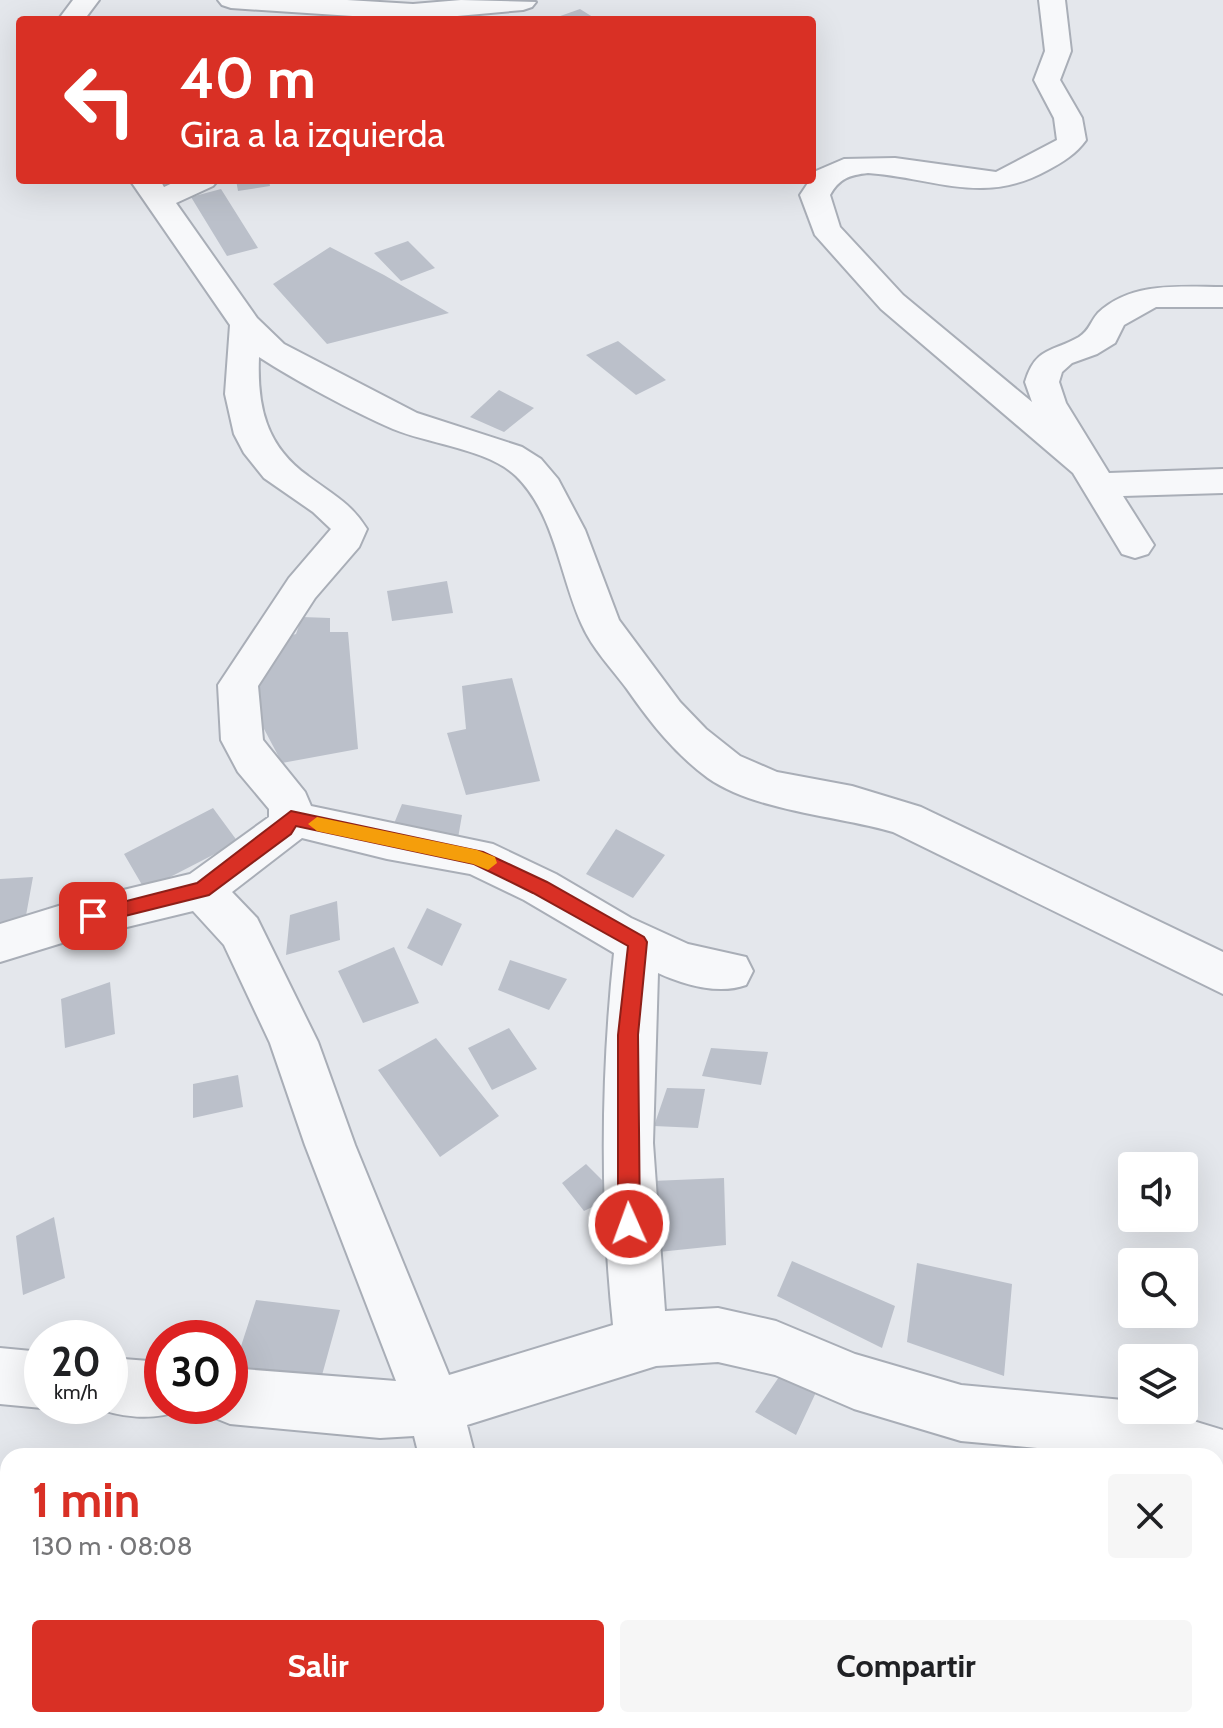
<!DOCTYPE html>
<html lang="es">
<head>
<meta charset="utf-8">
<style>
  :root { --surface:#fff; --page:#f6f6f6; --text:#202124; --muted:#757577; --accent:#d93025 }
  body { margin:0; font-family:Cabin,sans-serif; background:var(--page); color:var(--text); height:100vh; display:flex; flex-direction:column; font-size:30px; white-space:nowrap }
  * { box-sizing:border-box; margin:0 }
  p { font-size:26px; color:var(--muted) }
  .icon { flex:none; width:44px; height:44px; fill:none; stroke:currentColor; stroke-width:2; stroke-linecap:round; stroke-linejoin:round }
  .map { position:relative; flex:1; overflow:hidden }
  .side { position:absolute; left:0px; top:1448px; width:1224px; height:280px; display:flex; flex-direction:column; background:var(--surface); border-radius:24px 24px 0 0; box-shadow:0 8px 32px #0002 }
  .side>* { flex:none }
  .banner { position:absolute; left:16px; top:16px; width:800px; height:168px; border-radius:8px; box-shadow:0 8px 32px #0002; background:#d93025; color:#fff; overflow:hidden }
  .buttons { position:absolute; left:1118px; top:1152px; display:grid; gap:16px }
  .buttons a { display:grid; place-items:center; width:80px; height:80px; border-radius:8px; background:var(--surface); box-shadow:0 8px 32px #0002; font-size:40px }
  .speed { position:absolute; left:24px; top:1320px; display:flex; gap:16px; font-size:40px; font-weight:700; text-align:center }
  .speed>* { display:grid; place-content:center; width:104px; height:104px; border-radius:50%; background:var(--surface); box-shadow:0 8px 32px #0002; line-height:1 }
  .speed small { font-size:20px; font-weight:400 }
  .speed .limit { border:12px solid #d22; background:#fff; color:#111 }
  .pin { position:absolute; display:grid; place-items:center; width:68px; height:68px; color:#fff; margin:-34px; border-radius:16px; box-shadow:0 4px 12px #0006 }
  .me { position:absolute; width:88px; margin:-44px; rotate:358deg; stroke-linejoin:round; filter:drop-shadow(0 0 6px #0008) }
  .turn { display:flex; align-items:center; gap:28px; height:168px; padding:0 32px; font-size:36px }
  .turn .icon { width:104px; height:104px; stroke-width:2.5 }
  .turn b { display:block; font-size:56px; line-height:68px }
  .round { display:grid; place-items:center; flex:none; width:84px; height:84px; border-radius:8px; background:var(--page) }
  .overview { display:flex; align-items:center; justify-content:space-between; height:136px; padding:0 32px }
  h1 { font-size:48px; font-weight:700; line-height:60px; color:var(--accent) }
  .button { display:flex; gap:16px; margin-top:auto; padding:16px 32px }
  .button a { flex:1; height:92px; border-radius:8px; background:var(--accent); color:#fff; font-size:32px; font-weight:700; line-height:92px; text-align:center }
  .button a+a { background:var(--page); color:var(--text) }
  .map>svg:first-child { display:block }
</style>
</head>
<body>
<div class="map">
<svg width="1223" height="1728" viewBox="0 0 1223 1728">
  <rect width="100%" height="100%" fill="#e4e7ec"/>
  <path fill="#bbc0ca" d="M580,9L596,19L549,20Z
    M236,180H269L270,186L238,191Z
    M221,189L258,248L227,256L191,197Z
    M408,241L435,268L401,281L374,253Z
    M330,247L384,275L449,313L327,344L273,284Z
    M618,341L666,380L636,395L586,355Z
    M499,390L534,408L504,432L470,417Z
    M447,581L453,613L392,621L387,591Z
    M302,617L330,618V632H348L358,749L282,763L253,708L257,660L285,637L296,634Z
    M512,678L540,781L466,795L447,733L466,729L462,686Z
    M402,804L462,815L457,844L391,831Z
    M213,808L238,842L145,890L124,854Z
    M616,829L665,855L633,898L586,874Z
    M33,877L25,921L0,922V879Z
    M337,901L340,940L286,955L290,915Z
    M427,908L462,924L442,966L407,948Z
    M394,947L419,1003L363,1023L338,971Z
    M510,960L567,979L549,1010L498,990Z
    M110,982L115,1034L65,1048L61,999Z
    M509,1028L537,1069L492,1090L468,1048Z
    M436,1038L499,1116L440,1157L378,1070Z
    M711,1048L768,1052L761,1085L702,1076Z
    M238,1075L243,1107L193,1118V1084Z
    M667,1088L705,1089L698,1128L654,1126Z
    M586,1164L617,1195L584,1211L562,1183Z
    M724,1178L726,1245L649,1253L652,1181Z
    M54,1217L65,1278L23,1295L16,1236Z
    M792,1261L895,1306L882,1348L777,1296Z
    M917,1263L1012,1284L1004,1376L907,1342Z
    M256,1300L340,1310L319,1386L231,1377Z
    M781,1374L819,1386L796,1435L755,1412Z"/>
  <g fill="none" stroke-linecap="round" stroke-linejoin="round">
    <g stroke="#a9aeb7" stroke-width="4">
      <path id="minor" d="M73,0H99L84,20H58Z
        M218,0H347L413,4L461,0L536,2L532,7L523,10L413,20L231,8L222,5Z
        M1039,0H1065L1071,51L1060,80L1082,118L1086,140C1076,154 1063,162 1048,170C983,206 936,178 868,173C849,175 839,179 830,195L840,227L903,295L1032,402L1025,382C1035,347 1053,352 1079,337C1090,330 1090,322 1098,313C1132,281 1181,287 1223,287V307H1156L1124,325L1115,343L1097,354L1072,363L1062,372L1059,382L1066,403L1109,473L1223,469V493L1123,496L1154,545L1148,554L1135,558L1122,554L1073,473L881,309L815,235L800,195L816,171L844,159L895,158L996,172L1057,140L1054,118L1034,80L1045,51Z
        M130,180H160L164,187L179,180H218L213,186L176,203L257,318L284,344L417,413L522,447L541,459L558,479L585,530L619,620L680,702L706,729L740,756L777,772L852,786L921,807L1223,952V994L893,832C838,816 755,811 708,778C675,754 650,722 627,689C612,669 592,648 582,625C560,577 555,514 516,476C488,449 429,444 393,429C352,411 296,381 259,357C257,407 266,446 308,476C332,494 351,503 367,529L359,547L315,598L258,686L263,740L305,792L311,806L493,844L556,874L631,918L688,944L746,957L753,971L746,985C719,995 684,985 658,973L653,1143L665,1311L718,1308L776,1321L855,1354L961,1385L1123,1400L1132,1403V1410H1157L1223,1430V1486L1216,1484V1456H1122L961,1441L854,1409L775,1375L718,1362L656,1366L467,1425L475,1456H419L414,1436L380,1438L230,1424L210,1416L206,1406H230V1368L396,1381L305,1145L270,1043L224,945L193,911L65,942L0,962V924L65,904L190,874L269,817V809L238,772L221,740L218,685L289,578L331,529L313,512L264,478L244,453L234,434L225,394L230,325ZM302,838L387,859L470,874L524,900L614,953C601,1077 600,1201 613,1325L449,1375L355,1145L318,1042L257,918L232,892Z
        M0,1348L42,1352V1406H46L42,1408L0,1404Z
        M110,1358L162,1362V1406H183L182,1410C153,1421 120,1418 92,1406H110Z
        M1216,1637L1223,1640V1717L1216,1714Z
        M434,1720H496V1728H434Z"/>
    </g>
    <use href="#minor" fill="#f7f8fa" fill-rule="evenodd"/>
  </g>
  <path fill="#d93025" stroke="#8d1f18" stroke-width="2" d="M291,811L483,852L547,882L644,937L647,942L638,1035L640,1224L637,1231L629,1234L621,1231L618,1224V1035L628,946L533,893L474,864L296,826L291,834L209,895L93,924L87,922L84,916L87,911L197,883Z"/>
  <path fill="#f59e0b" d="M317,817L477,850L495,857L497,863L488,870L473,864L317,831L308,824Z"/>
</svg>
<div class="buttons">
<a><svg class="icon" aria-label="sound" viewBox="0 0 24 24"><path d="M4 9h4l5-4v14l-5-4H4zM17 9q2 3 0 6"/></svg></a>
<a><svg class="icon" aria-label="search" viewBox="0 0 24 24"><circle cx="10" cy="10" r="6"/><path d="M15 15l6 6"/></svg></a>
<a><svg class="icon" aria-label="layers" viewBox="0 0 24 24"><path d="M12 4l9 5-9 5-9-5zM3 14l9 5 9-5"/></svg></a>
</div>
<div class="speed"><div>20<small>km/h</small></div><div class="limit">30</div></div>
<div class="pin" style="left:93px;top:916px;background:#d93025"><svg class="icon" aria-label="arrive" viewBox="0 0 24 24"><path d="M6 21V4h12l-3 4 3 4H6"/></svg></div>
<svg class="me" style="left:629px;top:1224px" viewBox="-20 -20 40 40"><circle r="17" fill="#d93025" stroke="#fff" stroke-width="3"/><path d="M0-11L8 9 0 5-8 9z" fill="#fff"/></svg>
<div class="banner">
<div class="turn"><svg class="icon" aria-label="left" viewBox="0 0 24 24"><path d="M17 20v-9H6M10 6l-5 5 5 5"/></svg><div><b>40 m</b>Gira a la izquierda</div></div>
</div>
<section class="side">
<div class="overview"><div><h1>1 min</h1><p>130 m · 08:08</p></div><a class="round"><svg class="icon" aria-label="close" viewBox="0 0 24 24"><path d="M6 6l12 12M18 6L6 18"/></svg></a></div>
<div class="button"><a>Salir</a><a>Compartir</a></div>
</section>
</div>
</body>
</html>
